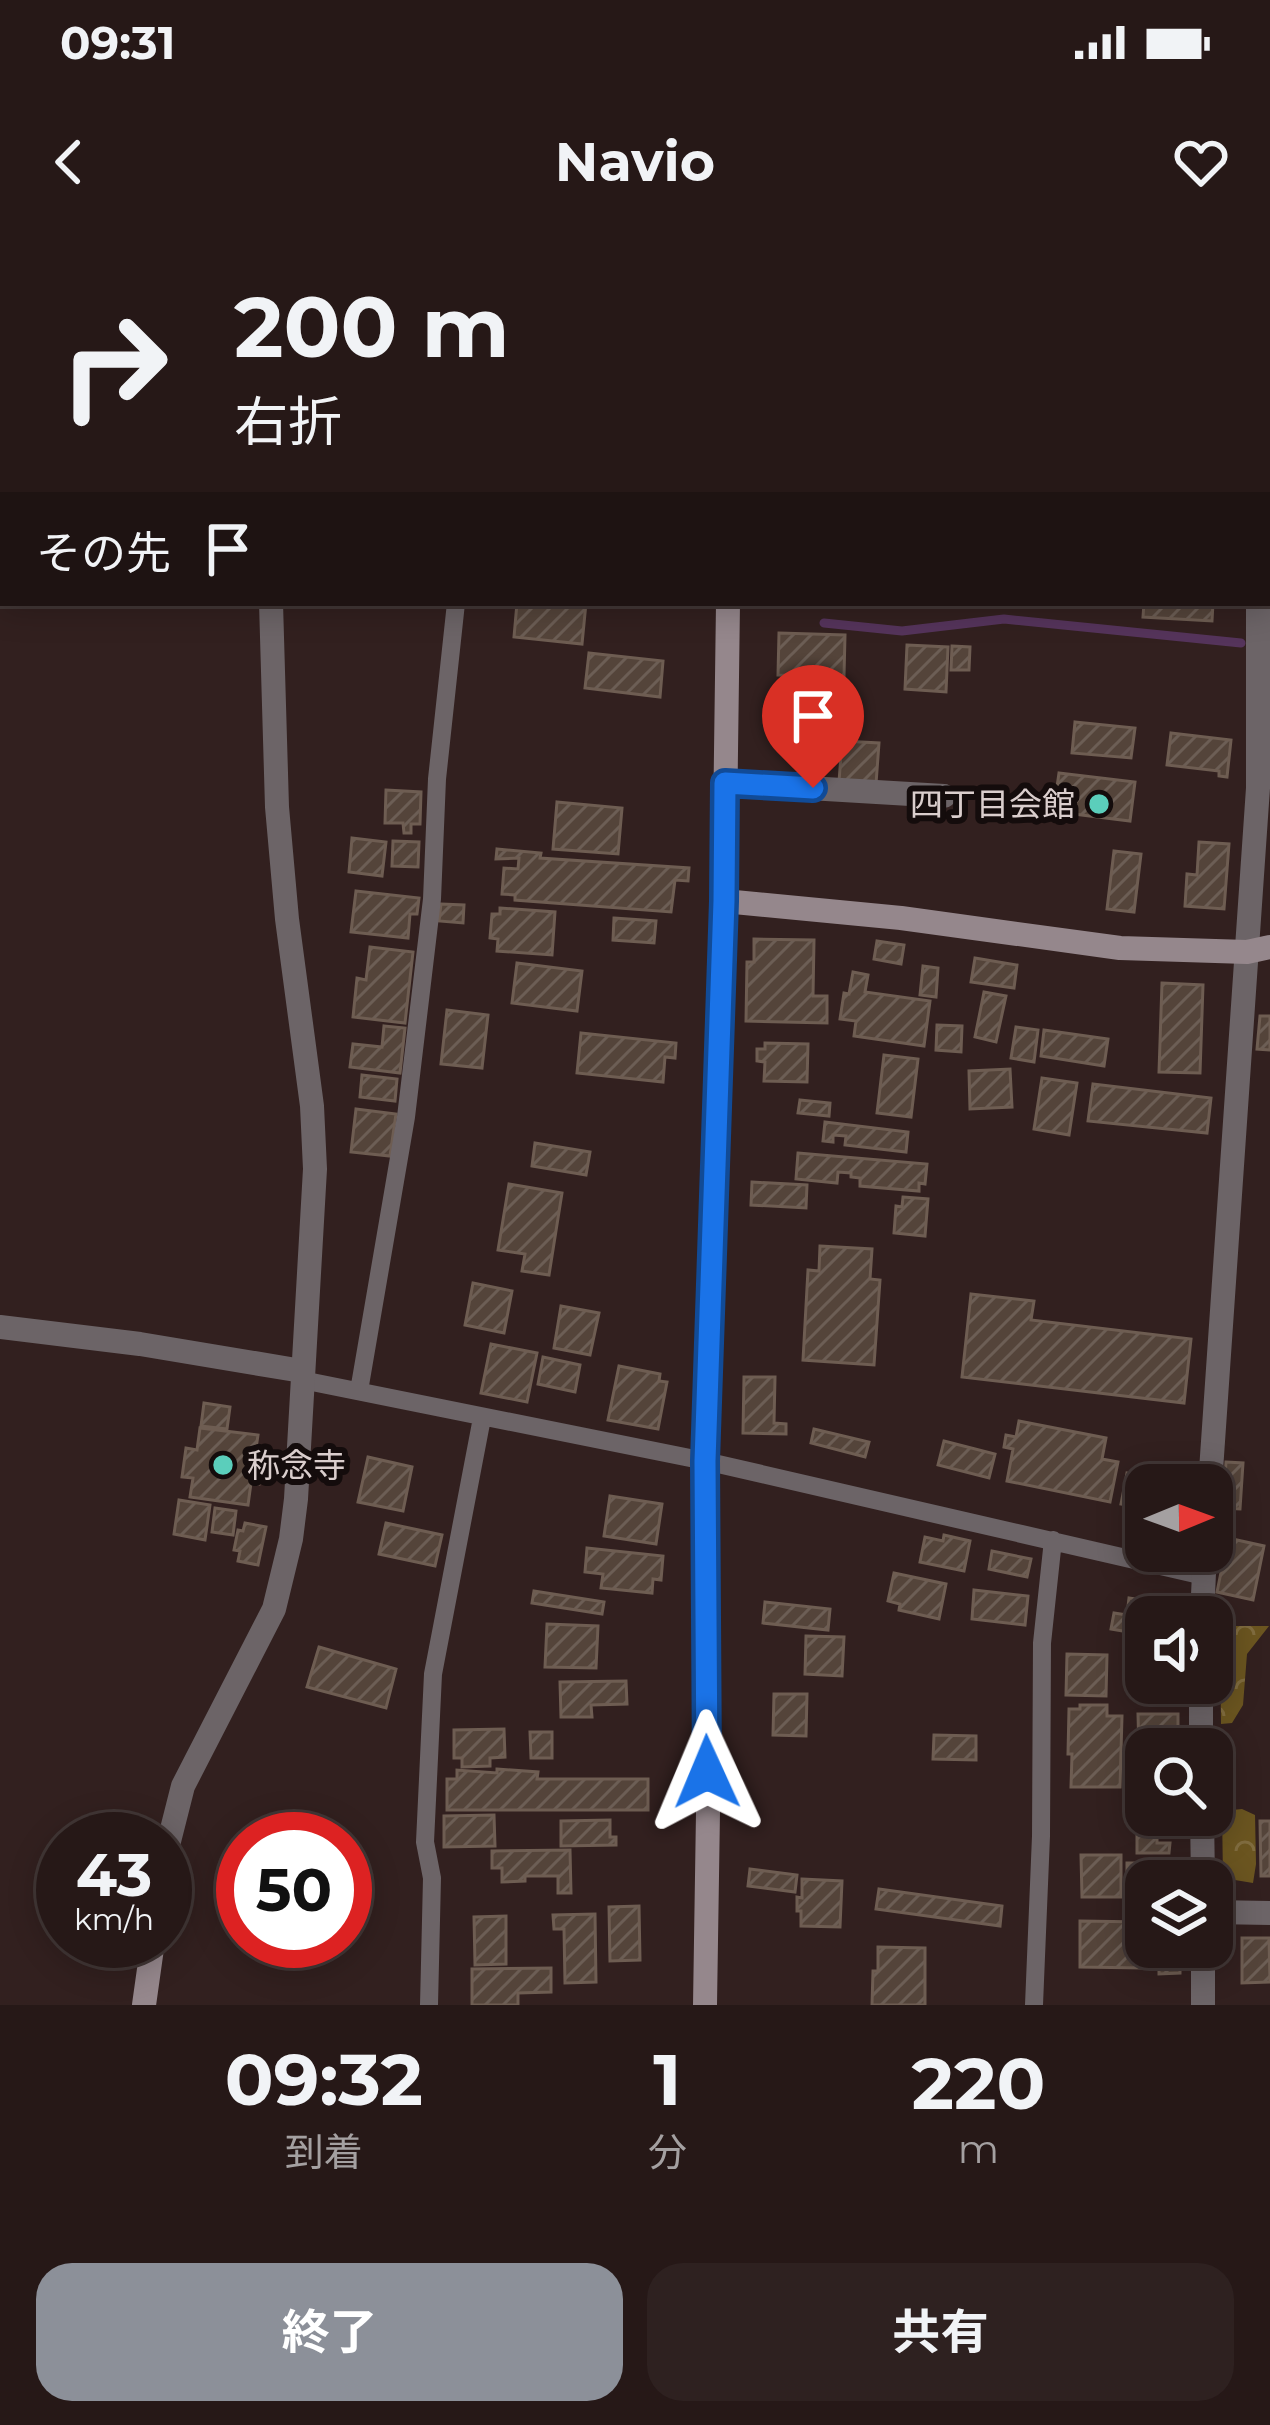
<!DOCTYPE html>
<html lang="ja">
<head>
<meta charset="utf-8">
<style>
  :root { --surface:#261817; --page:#2e2120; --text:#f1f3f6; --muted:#a4a0a1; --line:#423736; --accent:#8c9099 }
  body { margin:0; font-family:Montserrat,"Noto Sans JP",sans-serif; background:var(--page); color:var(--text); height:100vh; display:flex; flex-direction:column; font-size:45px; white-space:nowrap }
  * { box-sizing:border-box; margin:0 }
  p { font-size:39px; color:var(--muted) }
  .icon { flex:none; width:66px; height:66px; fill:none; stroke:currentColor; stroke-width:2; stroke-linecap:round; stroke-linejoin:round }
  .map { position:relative; height:1765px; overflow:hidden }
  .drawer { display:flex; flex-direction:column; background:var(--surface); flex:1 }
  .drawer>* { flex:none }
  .hud { position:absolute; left:0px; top:0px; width:1272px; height:366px; box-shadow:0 6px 30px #0003,0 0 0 3px var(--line); background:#261817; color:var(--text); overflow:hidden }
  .needle { width:78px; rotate:89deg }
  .tools { position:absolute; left:1125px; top:1224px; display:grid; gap:24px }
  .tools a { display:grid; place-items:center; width:108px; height:108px; border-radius:24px; background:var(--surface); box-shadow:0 6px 30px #0003,0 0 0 3px var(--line); font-size:60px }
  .speed { position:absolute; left:36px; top:1572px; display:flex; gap:24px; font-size:60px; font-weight:700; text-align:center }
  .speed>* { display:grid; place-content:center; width:156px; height:156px; border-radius:50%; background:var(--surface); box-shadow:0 6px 30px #0003,0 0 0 3px var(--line); line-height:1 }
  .speed small { font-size:30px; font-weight:400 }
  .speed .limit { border:18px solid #d22; background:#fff; color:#111 }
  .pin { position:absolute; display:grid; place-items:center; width:102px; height:102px; color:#fff; margin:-123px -51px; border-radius:50% 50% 50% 0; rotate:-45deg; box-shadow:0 0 12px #0007 }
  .pin .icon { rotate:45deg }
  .me { position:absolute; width:132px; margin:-66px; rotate:359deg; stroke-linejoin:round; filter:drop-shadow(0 0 9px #0008) }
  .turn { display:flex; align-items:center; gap:42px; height:252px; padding:0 36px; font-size:54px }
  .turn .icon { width:156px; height:156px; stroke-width:2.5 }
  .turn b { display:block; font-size:84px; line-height:102px }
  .then { display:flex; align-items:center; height:114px; padding:0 36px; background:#0003; gap:24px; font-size:45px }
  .eta { display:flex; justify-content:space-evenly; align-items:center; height:204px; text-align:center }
  .eta b { font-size:72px; font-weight:700; line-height:84px }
  .action { display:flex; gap:24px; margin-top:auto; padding:24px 36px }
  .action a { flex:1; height:138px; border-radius:36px; background:var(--accent); color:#fff; font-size:48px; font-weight:700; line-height:138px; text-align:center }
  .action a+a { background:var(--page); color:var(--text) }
  .status { display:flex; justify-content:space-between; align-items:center; height:84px; padding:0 60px; background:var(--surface); direction:ltr }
  .status svg { height:33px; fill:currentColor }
  header { display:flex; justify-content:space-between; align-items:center; height:156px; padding:0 36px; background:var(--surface); font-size:54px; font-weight:700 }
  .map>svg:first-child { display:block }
</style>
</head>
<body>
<div class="status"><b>09:31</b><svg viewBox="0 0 49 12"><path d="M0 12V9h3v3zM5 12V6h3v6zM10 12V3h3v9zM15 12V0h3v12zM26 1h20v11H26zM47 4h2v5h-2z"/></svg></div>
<header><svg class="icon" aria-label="back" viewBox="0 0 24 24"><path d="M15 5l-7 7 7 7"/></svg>Navio<svg class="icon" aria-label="heart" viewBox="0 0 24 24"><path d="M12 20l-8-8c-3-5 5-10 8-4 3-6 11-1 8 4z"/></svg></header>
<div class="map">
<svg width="1270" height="1765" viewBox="0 0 1270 1765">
  <defs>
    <pattern id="forest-crowns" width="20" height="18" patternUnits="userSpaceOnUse" patternTransform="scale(3)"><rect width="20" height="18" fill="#6b5520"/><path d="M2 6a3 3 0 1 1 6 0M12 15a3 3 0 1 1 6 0" fill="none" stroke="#806c3f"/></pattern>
    <pattern id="building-hatch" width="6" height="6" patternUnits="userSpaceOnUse" patternTransform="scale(3)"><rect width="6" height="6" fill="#54443a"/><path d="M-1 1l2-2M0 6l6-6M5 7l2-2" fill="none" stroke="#6c5e55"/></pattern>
  </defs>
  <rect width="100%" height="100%" fill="#32201f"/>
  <path fill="url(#forest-crowns)" d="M1220,1386H1269L1247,1414L1243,1465L1232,1483L1221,1484Z
    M1242,1569L1255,1575L1256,1624L1253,1643L1223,1638L1222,1571Z"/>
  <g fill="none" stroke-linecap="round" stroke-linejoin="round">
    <path stroke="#55345b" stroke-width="9" d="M0,4L2,0
      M824,383L902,391L1004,379L1241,403"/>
  </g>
  <path fill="url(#building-hatch)" stroke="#6e5d52" stroke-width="3" d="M517,363H586L582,404L514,397Z
    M1144,363H1213L1212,381L1143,377Z
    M779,393L845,395L844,436L778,435Z
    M907,405L948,407L946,452L905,449Z
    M952,406L970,407L969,430H951Z
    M589,413L663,421L660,457L585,448Z
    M1075,482L1135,488L1131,518L1072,513Z
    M1171,493L1231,500L1227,537L1219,536V531L1167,525Z
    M842,501L879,503L876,544L839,542Z
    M1059,533L1135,542L1130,581L1065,573L1067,555L1056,554Z
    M386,550L421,552L420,584H411V593H404L403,583H385Z
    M557,562L622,568L618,614L553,609Z
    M352,598L386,602L382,636L349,632Z
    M393,601L419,602L418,627L392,626Z
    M1199,602L1229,604L1224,669L1185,666L1187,634L1197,635Z
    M497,609L541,613L540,618L689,628L688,641L675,640L671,672L515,660V655L502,654L504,628L518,629L519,618L496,619Z
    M1114,611L1141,614L1134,672L1107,669Z
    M356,651L419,658L417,674H410L408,698L351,692Z
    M441,664L464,665L463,683L439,681Z
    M500,668L555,672L552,715L497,711L498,699L490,698L492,674H500Z
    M614,678L656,681L654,703L613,700Z
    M754,699L814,700L813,756H827V783L746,781L747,722H754Z
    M877,701L904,705L901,724L874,719Z
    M370,707L413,712L405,783L353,777L357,738L366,740Z
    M975,718L1017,725L1014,748L971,742Z
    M517,723L582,731L577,771L512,763Z
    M923,726L938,728L936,757L920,755Z
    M853,732L868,735L865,752L930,761L924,806L854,796L856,781L840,779L844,753L849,754Z
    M1162,743L1203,745L1200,833L1159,832Z
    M984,752L1006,756L996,802L975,797Z
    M447,770L488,775L482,828L441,824Z
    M1260,776H1270V810L1257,809Z
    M937,785L962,786L961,812L936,810Z
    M384,786L405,788L400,833L350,827L353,804L382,807Z
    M1016,787L1038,790L1034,822L1011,818Z
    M1044,790L1108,799L1104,826L1041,816Z
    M581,793L676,803L675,818L665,817L663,842L577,833Z
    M765,803L808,804L807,842L764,841L765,822L757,821V809H765Z
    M884,815L918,819L911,877L877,873Z
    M1010,829L1012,867L970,869L969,831Z
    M362,835L397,839L395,861L360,857Z
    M1042,838L1077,843L1069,895L1034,889Z
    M1093,844L1211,858L1207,893L1088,881Z
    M800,860L830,863L829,876L798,873Z
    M356,869L396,874L390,916L351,912Z
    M825,882L908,892L906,912L845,905L846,896L833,895V902L823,901Z
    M535,903L590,912L586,935L532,926Z
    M798,913L927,924L925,944L919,943V951L860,946V938L851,937V933L838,932L837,943L796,939Z
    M752,942L807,945L806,968L751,965Z
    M509,944L562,953L549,1035L522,1031L525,1014L498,1010Z
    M903,957L928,959L925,996L894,993L896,966L902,967Z
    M820,1006L872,1009L870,1039L880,1040L874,1125L803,1120L808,1030L819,1031Z
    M473,1043L512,1051L504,1093L465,1085Z
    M971,1054L1034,1061L1031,1080L1191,1099L1184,1163L962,1137Z
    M561,1066L599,1073L590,1115L554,1108Z
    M491,1104L537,1113L527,1162L481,1153Z
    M543,1117L580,1125L575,1152L538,1144Z
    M619,1126L660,1134L659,1141L667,1142L658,1189L608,1180Z
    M744,1137H775L774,1183L786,1184V1194L743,1193Z
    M204,1163L230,1167L227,1189L201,1186Z
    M1019,1181L1106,1198L1102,1219L1118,1222L1110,1262L1007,1241L1013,1209L1004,1207L1006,1195L1016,1197Z
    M200,1188L258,1195L255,1215L263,1216L259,1244L251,1243L248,1265L190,1257L193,1238L182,1237L186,1208L197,1210Z
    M814,1189L869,1202L865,1217L811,1203Z
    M944,1201L995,1214L989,1238L938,1225Z
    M368,1217L412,1227L403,1271L358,1262Z
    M1226,1222L1243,1223L1240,1269L1223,1268Z
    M1127,1233L1165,1241V1245H1146V1268L1121,1264Z
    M610,1256L662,1264L656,1304L604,1296Z
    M179,1260L210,1265L205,1300L174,1294Z
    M215,1268L236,1271L233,1295L212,1292Z
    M245,1283L266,1287L258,1325L238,1321L240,1311L234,1310L238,1290L243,1291Z
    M386,1283L442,1295L435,1326L379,1314Z
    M944,1295L970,1301L964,1331L920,1322L925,1297L943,1301Z
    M1228,1298L1264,1306L1253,1360L1217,1352Z
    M587,1308L663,1316L661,1340L653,1339L652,1353L601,1348L603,1334L585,1332Z
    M992,1311L1031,1319L1027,1337L989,1329Z
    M894,1333L946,1344L939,1379L899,1370L900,1364L888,1361Z
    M974,1350L1028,1356L1025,1385L972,1379Z
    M534,1351L604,1362L602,1374L532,1363Z
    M1129,1358L1179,1366L1177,1377H1146V1395L1111,1389L1114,1373L1127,1375Z
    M765,1362L830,1369L828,1390L763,1383Z
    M547,1384L598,1386L596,1428L545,1427Z
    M806,1396L844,1397L842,1436L805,1434Z
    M319,1407L396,1429L386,1468L307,1447Z
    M1067,1414L1107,1415L1106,1456L1066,1455Z
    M626,1441L627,1464L591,1465L592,1477H561L560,1442Z
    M774,1454H807L806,1496L773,1495Z
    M1080,1465H1107V1476H1122L1120,1547H1071L1072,1514H1068L1069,1469H1080Z
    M1138,1474H1178V1509H1146V1512H1139Z
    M504,1489L505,1517L490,1518V1526L462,1527V1518H454V1490Z
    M530,1492H552V1518H531Z
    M934,1495L976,1496V1520L933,1519Z
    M497,1529L538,1532L537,1539H648V1570H447V1539H457V1530L497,1533Z
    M494,1575L495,1606L444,1607V1576Z
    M610,1580V1597H616V1605L561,1606V1581Z
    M1260,1581H1270V1636H1261Z
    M1137,1592H1157V1603H1170L1169,1613H1137Z
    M570,1610L571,1653H558V1636H525V1641L502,1642V1628H492V1611Z
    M1081,1615H1121V1657H1082Z
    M1127,1623H1159V1641H1146V1662H1127Z
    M750,1629L797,1635L795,1652L748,1646Z
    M802,1639L842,1641L840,1687L801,1686V1671H797V1657L802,1658Z
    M879,1649L1002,1666L1000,1686L876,1669Z
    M639,1666L640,1720L610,1721L609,1667Z
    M595,1674L596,1742L565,1743L564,1689H554L553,1675Z
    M506,1676V1724L475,1725L474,1677Z
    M1080,1681L1143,1682L1142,1728L1080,1727Z
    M1242,1698H1269L1270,1742L1242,1743Z
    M878,1707L925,1708V1765H872L873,1731H878Z
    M1159,1707H1180V1733L1159,1734Z
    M551,1728V1752L518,1753V1765H472V1729Z"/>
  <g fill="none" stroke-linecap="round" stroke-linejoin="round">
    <path stroke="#6c6467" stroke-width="18" d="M302,1140L705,1221L1204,1336
      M359,1151L406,877L432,659L437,539L456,363
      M429,1765L432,1638L425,1602L433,1434L482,1178
      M1034,1765L1041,1596L1042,1403L1053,1300"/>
    <path stroke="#6c6467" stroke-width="24" d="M1248,0V3
      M295,3V0
      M998,3V0
      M0,248L3,249
      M725,543L944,556
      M0,1087L140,1104L302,1131
      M1210,1245L1258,548V363
      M1202,1377L1205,1311
      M1201,1443V1509
      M1202,1575L1203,1641
      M165,1617L183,1546L274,1369L291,1299L296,1259L315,929L312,866L287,679L277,567L271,363
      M1212,1672L1270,1673
      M1203,1707V1765"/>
    <path stroke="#95878c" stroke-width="24" d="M735,3V0
      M724,661L901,678L1120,708L1247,712L1270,707
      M144,1765L153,1701
      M705,1765L708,1572L704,1412L705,1221L724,661L728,363"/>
  </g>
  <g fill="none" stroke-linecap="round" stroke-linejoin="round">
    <g stroke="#114b97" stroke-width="30">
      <path id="route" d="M707,1532L705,1221L724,661L725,543L813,548"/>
    </g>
    <use href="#route" stroke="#1a73e8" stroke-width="21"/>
  </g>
  <g fill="#5bcebb" stroke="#140c0c" stroke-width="4.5">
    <circle cx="1099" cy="564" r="12"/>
    <circle cx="223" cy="1225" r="12"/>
  </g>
  <g text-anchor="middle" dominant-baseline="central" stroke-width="12" stroke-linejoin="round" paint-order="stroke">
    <g font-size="33" fill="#dacecd" stroke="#140c0c" text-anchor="end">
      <text x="1075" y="564">四丁目会館</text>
      <text x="247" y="1225" text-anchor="start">称念寺</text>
    </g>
  </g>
</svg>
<div class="tools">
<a><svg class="needle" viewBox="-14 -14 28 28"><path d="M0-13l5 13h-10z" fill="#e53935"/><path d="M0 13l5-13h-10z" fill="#a4a0a1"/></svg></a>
<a><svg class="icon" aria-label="sound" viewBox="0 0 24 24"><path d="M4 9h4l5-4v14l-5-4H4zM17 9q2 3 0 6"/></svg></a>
<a><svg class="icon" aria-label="search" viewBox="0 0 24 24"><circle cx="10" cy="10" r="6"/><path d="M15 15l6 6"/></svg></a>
<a><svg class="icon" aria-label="layers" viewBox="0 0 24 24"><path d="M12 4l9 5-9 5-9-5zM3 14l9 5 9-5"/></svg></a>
</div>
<div class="speed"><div>43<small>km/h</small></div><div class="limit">50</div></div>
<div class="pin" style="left:813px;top:548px;background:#d93025"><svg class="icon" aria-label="arrive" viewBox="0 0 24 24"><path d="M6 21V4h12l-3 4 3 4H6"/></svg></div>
<svg class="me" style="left:707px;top:1532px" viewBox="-20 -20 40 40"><path d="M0-17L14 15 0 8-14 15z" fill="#1a73e8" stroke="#fff" stroke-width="4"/></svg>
<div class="hud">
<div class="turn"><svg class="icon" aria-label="right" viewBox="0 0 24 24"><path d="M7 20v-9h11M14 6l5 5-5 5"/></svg><div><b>200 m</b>右折</div></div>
<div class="then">その先<svg class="icon" aria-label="arrive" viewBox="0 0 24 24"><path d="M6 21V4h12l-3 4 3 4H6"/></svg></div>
</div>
</div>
<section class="drawer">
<div class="eta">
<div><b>09:32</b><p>到着</p></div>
<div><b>1</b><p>分</p></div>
<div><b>220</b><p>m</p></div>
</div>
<div class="action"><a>終了</a><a>共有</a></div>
</section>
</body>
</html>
